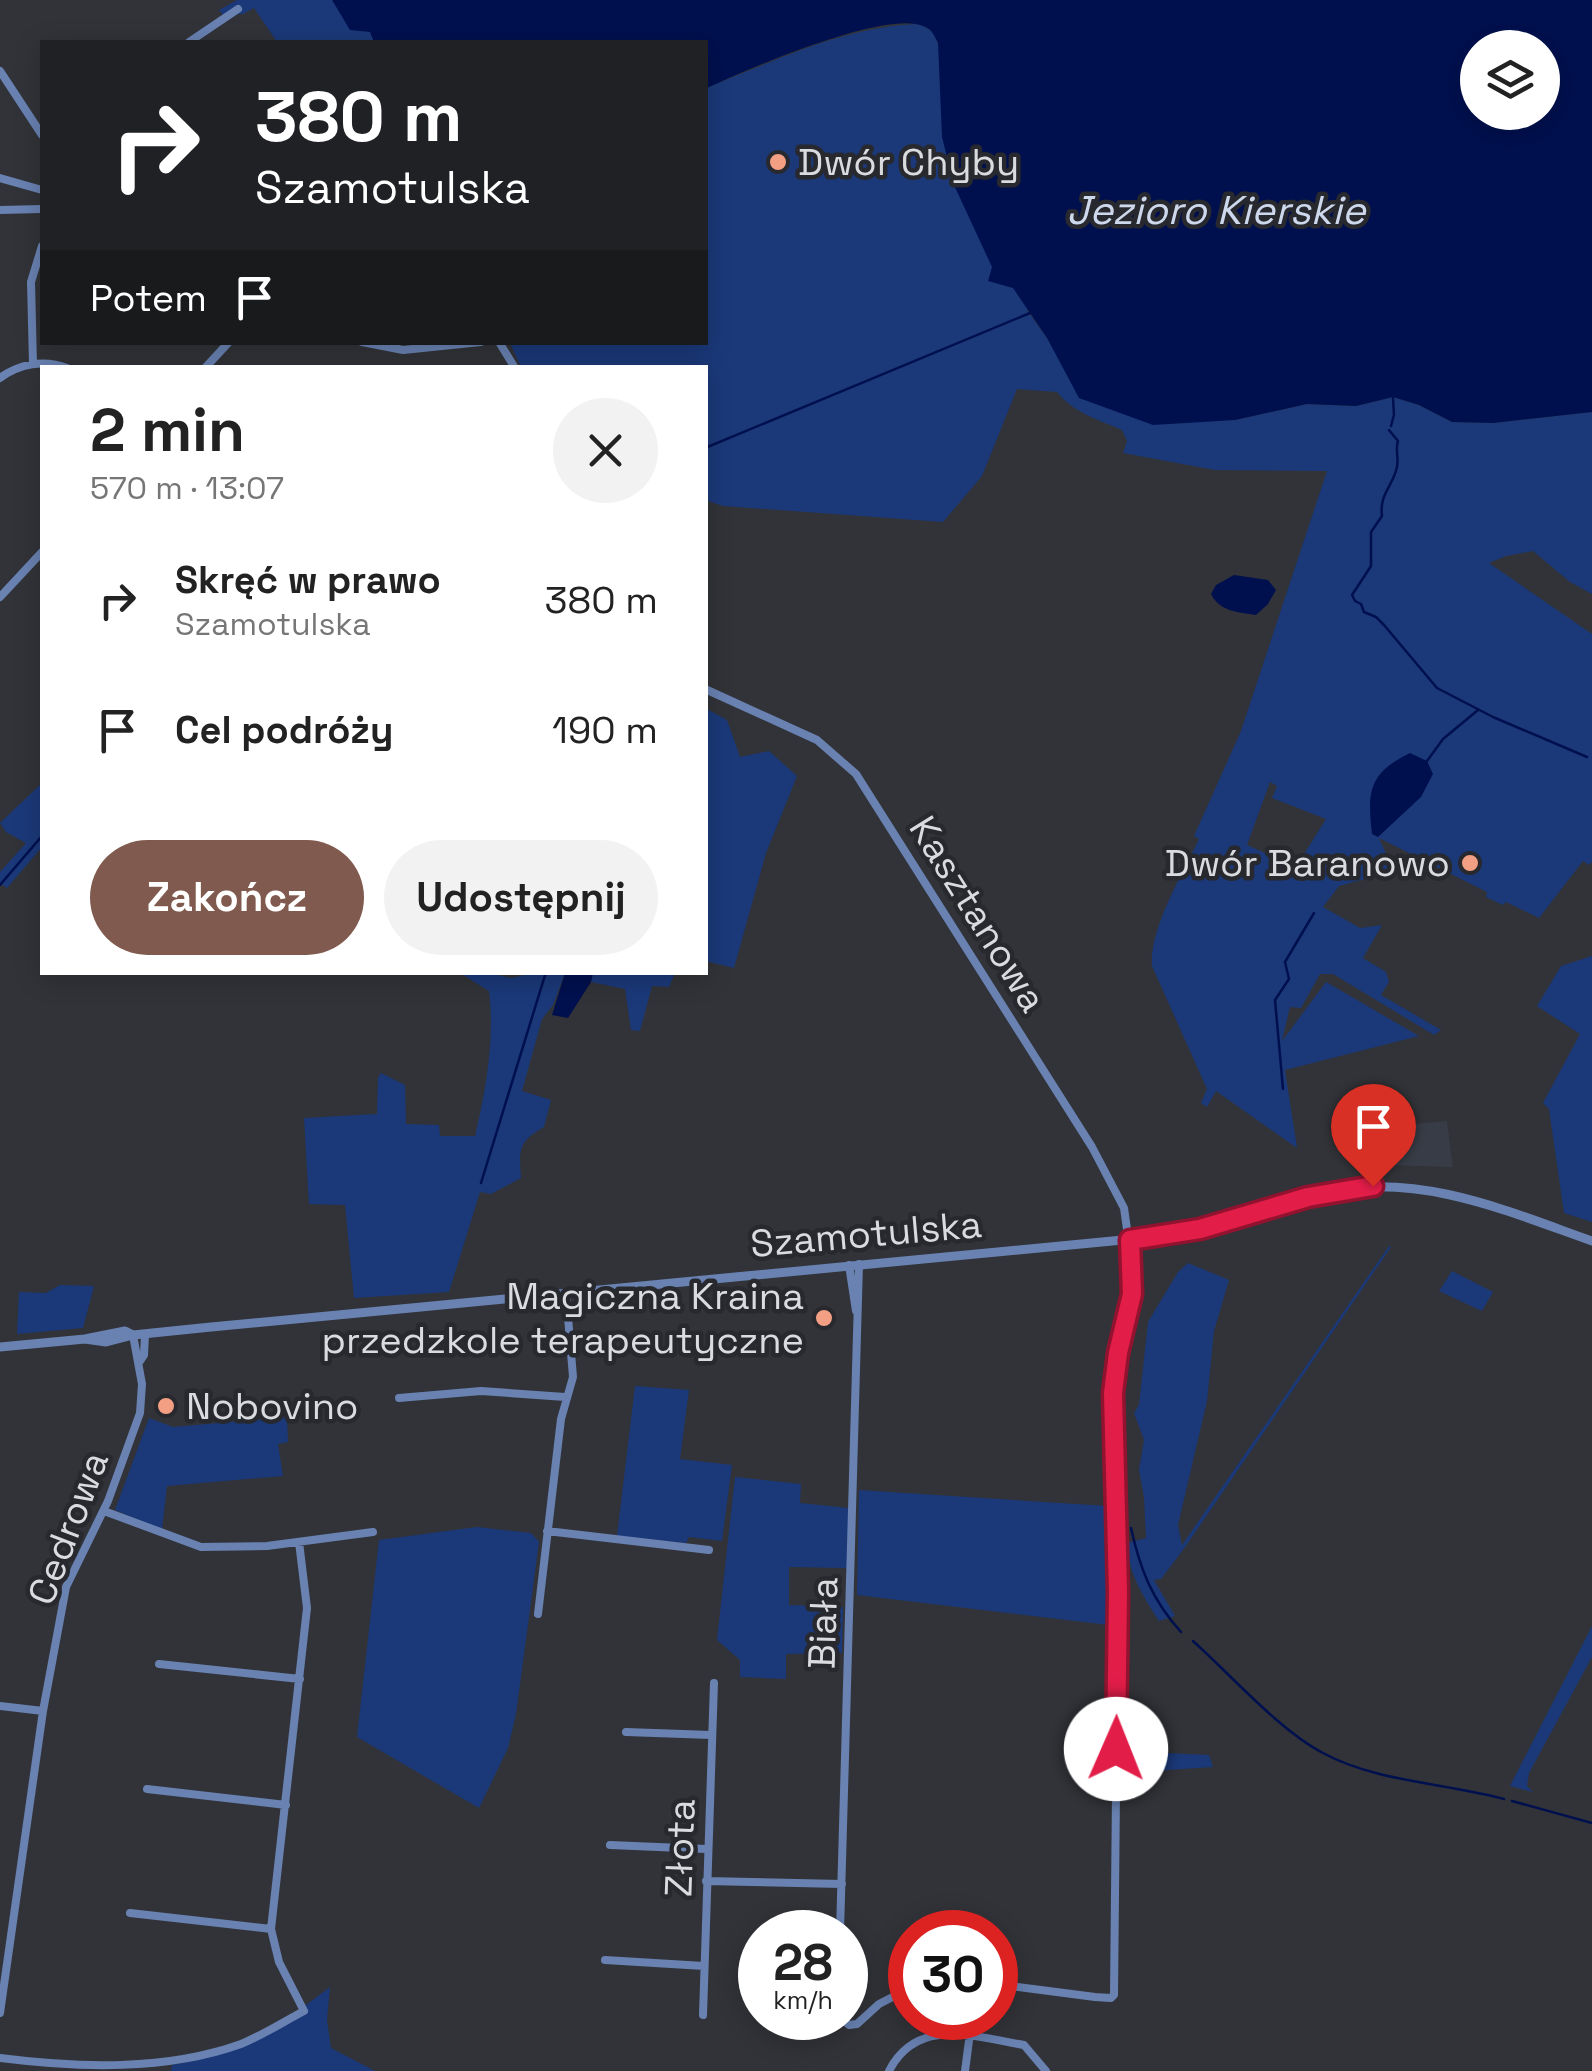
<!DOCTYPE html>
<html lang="pl">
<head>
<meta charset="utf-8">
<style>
  :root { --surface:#fff; --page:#f2f2f2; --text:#222; --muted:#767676; --accent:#805a4e }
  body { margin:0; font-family:"Space Grotesk",sans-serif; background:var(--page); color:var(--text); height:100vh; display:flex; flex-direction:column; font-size:38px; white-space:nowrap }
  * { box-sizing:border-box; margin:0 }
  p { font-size:32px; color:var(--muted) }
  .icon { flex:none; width:55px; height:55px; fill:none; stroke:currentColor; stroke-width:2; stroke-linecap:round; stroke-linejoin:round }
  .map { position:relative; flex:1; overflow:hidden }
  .side { position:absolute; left:40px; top:365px; width:668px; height:610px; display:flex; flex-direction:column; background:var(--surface); border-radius:0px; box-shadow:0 5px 25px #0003 }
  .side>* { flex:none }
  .top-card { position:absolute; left:40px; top:40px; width:668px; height:305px; border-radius:0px; box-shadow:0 5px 25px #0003; background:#202124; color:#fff; overflow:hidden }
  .fabs { position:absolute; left:1460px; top:30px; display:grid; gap:20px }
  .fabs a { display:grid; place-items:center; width:100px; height:100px; border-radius:50%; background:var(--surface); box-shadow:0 5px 25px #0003; font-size:50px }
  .speed { position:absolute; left:738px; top:1910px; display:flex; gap:20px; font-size:50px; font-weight:700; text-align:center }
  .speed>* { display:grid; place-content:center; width:130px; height:130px; border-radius:50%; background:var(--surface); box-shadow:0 5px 25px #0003; line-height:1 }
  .speed small { font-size:25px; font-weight:400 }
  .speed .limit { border:15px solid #d22; background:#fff; color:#111 }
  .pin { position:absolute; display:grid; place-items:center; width:85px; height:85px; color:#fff; margin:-102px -42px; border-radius:50% 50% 50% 0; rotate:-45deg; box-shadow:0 0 10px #0007 }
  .pin .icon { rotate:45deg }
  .me { position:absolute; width:110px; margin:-55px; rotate:1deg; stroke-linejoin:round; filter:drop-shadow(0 0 8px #0008) }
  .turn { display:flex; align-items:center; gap:35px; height:210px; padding:0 50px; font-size:45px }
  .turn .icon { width:130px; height:130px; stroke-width:2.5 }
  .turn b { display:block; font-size:70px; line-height:85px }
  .then { display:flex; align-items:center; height:95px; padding:0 50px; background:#0003; gap:20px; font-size:38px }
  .round { display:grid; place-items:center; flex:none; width:105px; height:105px; border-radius:52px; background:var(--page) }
  .headline { display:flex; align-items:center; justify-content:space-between; height:170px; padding:0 50px }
  h1 { font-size:60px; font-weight:800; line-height:75px }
  .cta { display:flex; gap:20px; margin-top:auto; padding:20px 50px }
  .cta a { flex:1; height:115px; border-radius:60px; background:var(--accent); color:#fff; font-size:40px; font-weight:800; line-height:115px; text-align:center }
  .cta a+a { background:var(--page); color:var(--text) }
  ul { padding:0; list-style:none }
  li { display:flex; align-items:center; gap:30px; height:130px; padding:0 50px }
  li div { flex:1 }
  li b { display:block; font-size:38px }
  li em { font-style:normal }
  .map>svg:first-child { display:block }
</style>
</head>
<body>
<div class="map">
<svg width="1592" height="2071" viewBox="0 0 1592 2071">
  <rect width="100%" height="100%" fill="#313338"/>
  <path fill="#373c46" d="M1447,1121L1453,1167L1387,1165L1382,1127Z"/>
  <path fill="#1b3979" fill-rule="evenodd" d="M237,0H369L457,42H277L254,8L243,14L223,15L219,10Z
    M920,24L932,31L938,43L964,203L1030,308L1027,310L1047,338L1235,420L1307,404L1356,406L1393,397L1419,405L1452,422L1493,423L1592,412V594L1570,582L1533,551L1506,556L1489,563L1592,634V862L1589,865L1583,861L1539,918L1506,902L1503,905L1486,897L1487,892L1379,838L1394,871L1339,886L1323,907L1360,928L1382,925L1363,958L1386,972L1389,982L1381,995L1441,1030L1434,1035L1333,974H1320L1301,1008L1290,1007L1282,1041L1326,982L1419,1036L1285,1070L1297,1148L1216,1091L1207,1107L1201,1103L1207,1089L1152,966C1149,929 1183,873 1199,839L1194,836L1241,731L1327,471L1215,470L1123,453L1127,441L1122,430C1097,419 1074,413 1057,392L1017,389L982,476L943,522L723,506L705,500V368L521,367L510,343L705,342V96L708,87C778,60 845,26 920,24ZM1270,782L1277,786L1272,798L1326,819L1296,867L1247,845Z
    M705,708L727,720L740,757L769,751L797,776L766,853L734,968L705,961Z
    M42,783V847L7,888L0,883V872L26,843L6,832L0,823Z
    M1592,956V1222L1564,1213L1549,1109L1543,1103L1580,1034L1537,1006L1561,966Z
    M460,973H490L511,978L534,973H565L553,1005L542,1019L522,1091L551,1100L544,1127C518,1142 519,1149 521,1178L491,1194L480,1192L449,1292L354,1298L345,1205L309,1204L304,1118L377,1114L378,1078L381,1073L405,1085L406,1124L439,1125L440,1136H475C486,1090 495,1038 489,991Z
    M593,973H675L669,987L652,986L640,1031L631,1030L625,989L591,982Z
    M1389,1246L1391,1247L1183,1550L1161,1579L1154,1580L1175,1616L1159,1621C1143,1596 1128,1573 1127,1543L1146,1538L1144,1497L1139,1470L1144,1440L1134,1413L1139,1405L1148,1322L1178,1272L1188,1263L1229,1280L1214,1331L1207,1401L1178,1525L1182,1545Z
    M1452,1271L1493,1292L1482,1311L1439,1291Z
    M60,1285L94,1286L83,1328L17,1334L19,1292L46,1293Z
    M635,1386L689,1390L680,1459L732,1465L722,1541L689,1537L686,1543L617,1536Z
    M287,1417L288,1442L278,1444L283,1476L167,1486L162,1530L115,1510L149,1418L173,1427Z
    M735,1477L801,1484L800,1503L849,1508L847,1568L789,1567V1605L843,1607L842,1653L786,1654V1679L740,1677V1660L717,1640Z
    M859,1490L1107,1506L1109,1625L857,1595Z
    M477,1527L531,1533L539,1542L516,1714L508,1748L479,1808L357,1737L379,1540Z
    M1592,1626V1657L1529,1773L1527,1786L1533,1792L1510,1786Z
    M1122,1751L1209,1755L1213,1767L1122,1773Z
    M330,1987L327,2020L331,2048L375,2071H171L172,2065C224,2056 260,2038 307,2013L306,2005Z"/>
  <path fill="#00104f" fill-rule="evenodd" d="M332,0H1592V412L1493,423L1452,422L1419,405L1393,397L1356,406L1307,404L1235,420L1153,425L1079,398L1047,338L1013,288L988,281L992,267L954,185L942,137L938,43C934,35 932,29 923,26C884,10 745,70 705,89V42H374L370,32L350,30ZM1478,48H1542V112H1478Z
    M1234,575L1268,580L1276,590L1268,604L1256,615C1238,612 1220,612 1211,594L1216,585Z
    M1410,753L1427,761L1433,774L1421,797L1378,837L1372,834C1367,791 1369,773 1410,753Z
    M565,973H593L591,982L568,1018L552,1015Z"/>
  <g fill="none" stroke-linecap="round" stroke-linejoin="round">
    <path stroke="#00104f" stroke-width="2.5" d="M1391,426L1394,415L1393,398
      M1389,430L1398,441C1395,450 1399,457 1397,467C1393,486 1379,494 1382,516L1371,532V566L1352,595L1355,601L1361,604L1364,612L1376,617L1384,625L1437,688L1493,717L1587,757
      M705,448L1030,313
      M1427,761L1443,739L1478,710
      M0,885L42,836
      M1283,1089L1275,1000L1289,979L1285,962L1314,913
      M481,1183L546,972
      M1131,1528C1140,1569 1152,1600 1181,1632
      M1193,1641C1231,1675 1279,1730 1323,1753C1376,1782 1446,1783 1504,1799
      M1512,1801L1592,1823"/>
    <path stroke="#6982b2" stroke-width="8" d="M189,42L238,9
      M0,71L42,135
      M0,178L42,190
      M0,210L42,209
      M362,342L403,350L481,342
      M499,342L515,368
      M33,364L31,282L42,246
      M205,368L229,342
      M0,378C19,364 44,359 67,368
      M0,597L42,552
      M705,689L817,740L856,774L1092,1147L1124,1208L1134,1279L1118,1353L1113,1393L1118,1592L1114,1995L1111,1998L1095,1997L995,1984
      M849,1265L856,1311
      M140,1361L144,1355L145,1334
      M399,1398L481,1391L565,1397
      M104,1511L201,1547L267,1546L373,1532
      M547,1531L709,1550
      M538,1614L561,1419L573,1377L566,1293
      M159,1664L300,1679
      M0,1706L43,1711
      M626,1732L711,1735
      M147,1789L286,1805
      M610,1845L706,1849
      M706,1881L842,1884
      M130,1913L271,1929
      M840,1932L859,1264
      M605,1960L704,1966
      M0,2013L43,1711L66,1587L108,1501L140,1413L142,1384L133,1335
      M703,2015L714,1683
      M841,2018L849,2025L857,2024L879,2004L910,1988
      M0,2058C79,2068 166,2071 241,2044C263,2035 283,2022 304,2011L279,1962L271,1929L307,1608L299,1542
      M889,2071C917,2016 975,2037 1024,2045L1046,2071
      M965,2071L972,2018"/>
    <path stroke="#6982b2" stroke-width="9" d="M85,1339L106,1342L133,1335L211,1327L1154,1237C1216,1228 1272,1203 1332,1191C1424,1174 1507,1211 1592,1241
      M0,1347L85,1339L125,1331L133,1335"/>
  </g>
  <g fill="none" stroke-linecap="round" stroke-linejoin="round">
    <g stroke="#92132f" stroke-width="25">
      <path id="route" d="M1116,1749L1118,1592L1113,1393L1118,1353L1132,1294L1130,1240L1200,1229L1308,1197L1373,1186"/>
    </g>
    <use href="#route" stroke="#e11d48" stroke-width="18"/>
  </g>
  <g fill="#f39f83" stroke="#27292e" stroke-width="4">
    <circle cx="778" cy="162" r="10"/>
    <circle cx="1470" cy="863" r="10"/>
    <circle cx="824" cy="1318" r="10"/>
    <circle cx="166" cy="1406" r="10"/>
  </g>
  <g text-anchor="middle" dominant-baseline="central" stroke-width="9" stroke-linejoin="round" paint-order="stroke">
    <g font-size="38" fill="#d9dbde" stroke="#27292e" text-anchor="start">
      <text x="798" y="162">Dwór Chyby</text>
      <text x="1450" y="863" text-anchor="end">Dwór Baranowo</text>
      <text x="804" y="1296" text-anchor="end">Magiczna Kraina<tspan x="804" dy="44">przedzkole terapeutyczne</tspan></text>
      <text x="186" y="1406">Nobovino</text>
    </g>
    <g font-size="38" fill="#d9dbde" stroke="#27292e">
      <text transform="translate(978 914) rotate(58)">Kasztanowa</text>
      <text transform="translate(866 1234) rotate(-5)">Szamotulska</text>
      <text transform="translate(68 1528) rotate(-69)">Cedrowa</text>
      <text transform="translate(823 1623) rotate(-88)">Biała</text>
      <text transform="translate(680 1848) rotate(-88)">Złota</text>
    </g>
    <g font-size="40" font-style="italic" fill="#ced8ec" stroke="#27292e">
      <text x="1216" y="210">Jezioro Kierskie</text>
    </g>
  </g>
</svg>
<div class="fabs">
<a><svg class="icon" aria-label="layers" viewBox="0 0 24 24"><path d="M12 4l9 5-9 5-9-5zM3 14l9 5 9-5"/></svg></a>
</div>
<div class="speed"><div>28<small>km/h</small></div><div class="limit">30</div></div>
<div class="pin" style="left:1373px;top:1186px;background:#d93025"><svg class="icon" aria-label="arrive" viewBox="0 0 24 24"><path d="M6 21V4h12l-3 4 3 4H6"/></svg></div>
<svg class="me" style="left:1116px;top:1749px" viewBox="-20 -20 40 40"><circle r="19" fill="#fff"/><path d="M0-13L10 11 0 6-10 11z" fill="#e11d48"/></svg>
<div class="top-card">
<div class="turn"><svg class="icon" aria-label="right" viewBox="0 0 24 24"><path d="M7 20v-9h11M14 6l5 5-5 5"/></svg><div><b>380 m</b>Szamotulska</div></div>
<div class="then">Potem<svg class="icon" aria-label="arrive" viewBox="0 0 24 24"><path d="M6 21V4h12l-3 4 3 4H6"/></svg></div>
</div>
<section class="side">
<div class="headline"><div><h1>2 min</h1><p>570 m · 13:07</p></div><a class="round"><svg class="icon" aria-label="close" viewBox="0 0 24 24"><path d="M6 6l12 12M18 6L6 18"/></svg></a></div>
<ul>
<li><svg class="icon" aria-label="right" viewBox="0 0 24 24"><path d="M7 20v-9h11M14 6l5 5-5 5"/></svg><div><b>Skręć w prawo</b><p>Szamotulska</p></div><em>380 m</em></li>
<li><svg class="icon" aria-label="arrive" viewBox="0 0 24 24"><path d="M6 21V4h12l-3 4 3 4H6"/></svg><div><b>Cel podróży</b></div><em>190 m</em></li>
</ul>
<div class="cta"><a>Zakończ</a><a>Udostępnij</a></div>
</section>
</div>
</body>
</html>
